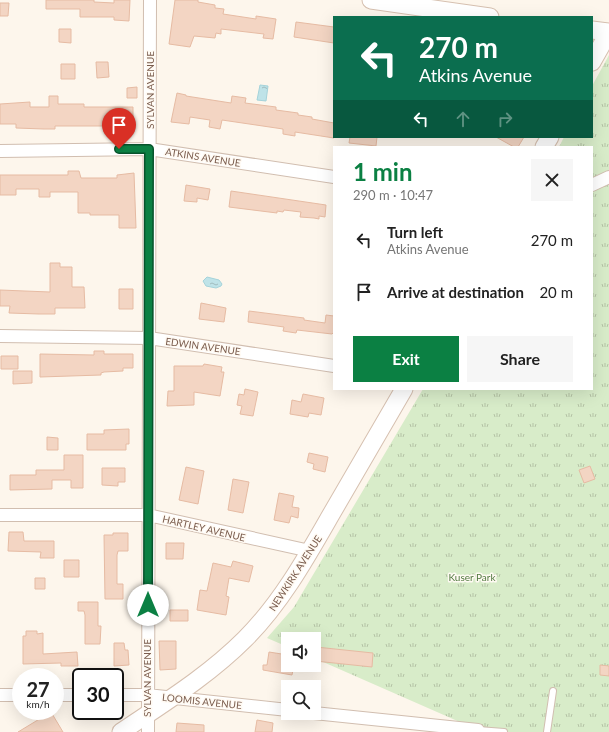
<!DOCTYPE html>
<html lang="en">
<head>
<meta charset="utf-8">
<style>
  :root { --surface:#fff; --page:#f6f6f6; --text:#222; --muted:#767676; --accent:#0b8043 }
  body { margin:0; font-family:Lato,sans-serif; background:var(--page); color:var(--text); height:100vh; display:flex; flex-direction:column; font-size:15px; white-space:nowrap }
  * { box-sizing:border-box; margin:0 }
  p { font-size:13px; color:var(--muted) }
  .icon { flex:none; width:22px; height:22px; fill:none; stroke:currentColor; stroke-width:2; stroke-linecap:round; stroke-linejoin:round }
  .map { position:relative; flex:1; overflow:hidden }
  .panel { position:absolute; left:333px; top:146px; width:260px; height:244px; display:flex; flex-direction:column; background:var(--surface); border-radius:0px; box-shadow:0 4px 16px #0002 }
  .panel>* { flex:none }
  .hud { position:absolute; left:333px; top:16px; width:260px; height:122px; border-radius:0px; box-shadow:0 4px 16px #0002; background:#0b6e4f; color:#fff; overflow:hidden }
  .controls { position:absolute; left:281px; top:632px; display:grid; gap:8px }
  .controls a { display:grid; place-items:center; width:40px; height:40px; border-radius:0px; background:var(--surface); box-shadow:0 4px 16px #0002; font-size:20px }
  .speed { position:absolute; left:12px; top:668px; display:flex; gap:8px; font-size:20px; font-weight:700; text-align:center }
  .speed>* { display:grid; place-content:center; width:52px; height:52px; border-radius:50%; background:var(--surface); box-shadow:0 4px 16px #0002; line-height:1 }
  .speed small { font-size:10px; font-weight:400 }
  .speed .limit { border:2px solid #111; border-radius:6px; background:#fff; color:#111 }
  .pin { position:absolute; display:grid; place-items:center; width:34px; height:34px; color:#fff; margin:-41px -17px; border-radius:50% 50% 50% 0; rotate:-45deg; box-shadow:0 0 4px #0007 }
  .pin .icon { rotate:45deg }
  .me { position:absolute; width:44px; margin:-22px; rotate:0deg; stroke-linejoin:round; filter:drop-shadow(0 0 3px #0008) }
  .turn { display:flex; align-items:center; gap:14px; height:84px; padding:0 20px; font-size:18px }
  .turn .icon { width:52px; height:52px; stroke-width:2.5 }
  .turn b { display:block; font-size:28px; line-height:34px }
  .lanes { display:flex; align-items:center; height:38px; padding:0 20px; background:#0003; justify-content:center; gap:20px; direction:ltr }
  .lanes .off { opacity:.35 }
  .round { display:grid; place-items:center; flex:none; width:42px; height:42px; border-radius:0px; background:var(--page) }
  .overview { display:flex; align-items:center; justify-content:space-between; height:68px; padding:0 20px }
  h1 { font-size:24px; font-weight:700; line-height:30px; color:var(--accent) }
  .primary-button { display:flex; gap:8px; margin-top:auto; padding:8px 20px }
  .primary-button a { flex:1; height:46px; border-radius:0px; background:var(--accent); color:#fff; font-size:16px; font-weight:700; line-height:46px; text-align:center }
  .primary-button a+a { background:var(--page); color:var(--text) }
  ul { padding:0; list-style:none }
  li { display:flex; align-items:center; gap:12px; height:52px; padding:0 20px }
  li div { flex:1 }
  li b { display:block; font-size:15px }
  li em { font-style:normal }
  .map>svg:first-child { display:block }
</style>
</head>
<body>
<div class="map">
<svg width="609" height="732" viewBox="0 0 609 732">
  <defs>
    <pattern id="park-tufts" width="24" height="20" patternUnits="userSpaceOnUse"><rect width="24" height="20" fill="#d8ecc9"/><path d="M3 7l-1-3M5 7V3M7 7l1-3M15 17l-1-3M17 17v-4M19 17l1-3" fill="none" stroke="#b4c2a5"/></pattern>
    <pattern id="water-ripples" width="26" height="14" patternUnits="userSpaceOnUse"><rect width="26" height="14" fill="#bfe3e8"/><path d="M2 4q2-2 4 0t4 0M15 11q2-2 4 0t4 0" fill="none" stroke="#a0bbbe"/></pattern>
  </defs>
  <rect width="100%" height="100%" fill="#fdf6ec"/>
  <path fill="url(#park-tufts)" d="M609,55V732H478V730L314,658V639H288V647L267,638L294,607L423,389H592V147H559L564,137H592V86Z"/>
  <path fill="url(#water-ripples)" stroke="#a5d3da" d="M260,85L268,86L266,101L257,100Z
    M207,277L219,280L222,284L221,286L216,288L206,286L203,281Z"/>
  <path fill="#f3d5c3" stroke="#e6bba3" d="M46,0H94V2L114,3V0H130L129,21L114,20V17H80V9H46Z
    M175,0H198V2L215,5V8L224,9L223,14L256,19V16L276,19L273,39L263,38L264,34L221,29V34L216,33L215,38L194,36L190,47L169,44Z
    M0,3H9L8,16H0Z
    M296,22L334,27V43L294,37Z
    M59,29H71V43L59,42Z
    M96,62H108L109,77L97,78Z
    M61,64H75V79H61Z
    M137,87V98H127V88Z
    M177,93L186,95V96L231,103L232,96L246,98L245,103L276,107V110L298,113V115L312,117V119L334,123V138L295,132V136L283,134V129L222,120L220,129L209,127L210,120L190,117L189,124L171,122Z
    M49,96H58V104H84V107H133V124H131V128H120V126H55V129H44L16,128V124H0V104L30,102V107H49Z
    M350,137H377L376,146L349,143Z
    M496,137H524L518,147H514Z
    M68,171H79L81,178H117V175L134,173L136,228H119V215H90V213H78V192H50V197H39V189H16V195H0V175H68Z
    M186,185L210,189L208,200L197,198V202L184,201Z
    M231,191L326,205L325,217L319,216V219L314,218L300,217L301,212L284,210L283,212L277,211V213L229,207Z
    M50,263H60V267H72V287H84L85,308H55V314H39L9,313L10,306H0V290L50,292Z
    M119,289H133V309H119Z
    M201,303L226,308L224,322L199,319Z
    M249,311L304,318V320L325,323L326,315L334,316V332L332,334L297,330L296,333L283,331L284,327L248,322Z
    M94,351H104V354H133V368H123V371L104,372L101,373V375L40,377V354L94,355Z
    M1,356H18V369H1Z
    M204,364L222,367L221,372H224L220,396L194,392V405L167,406L168,391H174V366H203Z
    M13,371H32V383L13,384Z
    M245,389L258,392L253,416L240,414L242,406L237,405L239,394L244,395Z
    M303,394L324,398L321,415L309,413L308,417L290,414L292,400L301,402Z
    M129,429V444H126V450H87V434H104V430Z
    M47,437L58,438V450H47Z
    M309,453L328,457L325,472L313,469L314,464L307,462Z
    M64,455H83V488H71V480H52V489L10,490V475H36V470H64Z
    M590,466L595,479L584,483L579,470Z
    M186,467L204,471L198,504L179,500Z
    M102,468H125V482H118V486L102,485Z
    M233,479L249,482L243,513L228,510Z
    M279,493L294,496L292,507L299,508L298,518L291,516L289,523L274,520Z
    M9,532H23L24,541H54V558H40L41,552L8,551Z
    M113,533H128V551H118L117,555V584H123V599H105L104,535H113Z
    M166,543H184L183,559H166Z
    M64,560H79V577H64Z
    M233,561L253,566L249,582L229,578L226,596L229,597L226,615L197,610L200,590L207,591L213,563L231,567Z
    M35,578H45V589H35Z
    M78,602H98V626H101L100,644H85V615L84,611H78Z
    M170,610H188V621H170Z
    M26,631H37V634L43,633V654L77,652L78,666H61V663L23,664V636H26Z
    M159,641H176V669L160,670Z
    M114,643H124L125,650H128L129,665L114,666Z
    M316,647L373,653L372,667L315,661Z
    M269,652L288,655V665H294L292,675L263,670V665H267Z
    M600,665L609,666V676L600,675Z
    M51,712L63,732H18Z
    M257,720L273,723L272,732H255Z
    M177,723L204,725V732H176Z"/>
  <g fill="none" stroke-linecap="round" stroke-linejoin="round">
    <g stroke="#d1beb0" stroke-width="8">
      <path id="lane" d="M478,730L504,732
        M547,732L553,691"/>
    </g>
    <g stroke="#d1beb0" stroke-width="14">
      <path id="street" d="M0,151L149,149L334,177
        M592,185L609,177
        M0,336L149,338L334,366
        M0,515H148L310,551
        M0,695H21
        M55,695H81
        M115,695H147L288,710
        M314,713L478,730V732
        M148,732L150,0"/>
    </g>
    <g stroke="#d6c0b0" stroke-width="19">
      <path id="secondary" d="M371,0L490,17
        M592,30L609,32
        M592,62L609,32
        M544,147L550,137
        M121,732C164,703 208,676 245,639C280,604 305,560 329,518C354,475 379,432 404,389"/>
    </g>
    <use href="#lane" stroke="#fff" stroke-width="6"/>
    <use href="#street" stroke="#fff" stroke-width="12"/>
    <use href="#secondary" stroke="#fff" stroke-width="17"/>
  </g>
  <g fill="none" stroke-linecap="round" stroke-linejoin="round">
    <g stroke="#07532c" stroke-width="10">
      <path id="route" d="M119,149H149L148,605"/>
    </g>
    <use href="#route" stroke="#0b8043" stroke-width="7"/>
  </g>
  <g text-anchor="middle" dominant-baseline="central" stroke-width="3" stroke-linejoin="round" paint-order="stroke">
    <g font-size="10" fill="#7a5c4d" stroke="#fffaf3">
      <text transform="translate(150 90) rotate(-90)">SYLVAN AVENUE</text>
      <text transform="translate(203 157) rotate(9)">ATKINS AVENUE</text>
      <text transform="translate(203 346) rotate(8)">EDWIN AVENUE</text>
      <text transform="translate(204 528) rotate(13)">HARTLEY AVENUE</text>
      <text transform="translate(295 573) rotate(-57)">NEWKIRK AVENUE</text>
      <text transform="translate(147 678) rotate(-90)">SYLVAN AVENUE</text>
      <text transform="translate(202 701) rotate(6)">LOOMIS AVENUE</text>
    </g>
    <g font-size="10" fill="#537a41" stroke="#fffaf3">
      <text x="472" y="577">Kuser Park</text>
    </g>
  </g>
</svg>
<div class="controls">
<a><svg class="icon" aria-label="sound" viewBox="0 0 24 24"><path d="M4 9h4l5-4v14l-5-4H4zM17 9q2 3 0 6"/></svg></a>
<a><svg class="icon" aria-label="search" viewBox="0 0 24 24"><circle cx="10" cy="10" r="6"/><path d="M15 15l6 6"/></svg></a>
</div>
<div class="speed"><div>27<small>km/h</small></div><div class="limit">30</div></div>
<div class="pin" style="left:119px;top:149px;background:#d93025"><svg class="icon" aria-label="arrive" viewBox="0 0 24 24"><path d="M6 21V4h12l-3 4 3 4H6"/></svg></div>
<svg class="me" style="left:148px;top:605px" viewBox="-20 -20 40 40"><circle r="19" fill="#fff"/><path d="M0-13L10 11 0 6-10 11z" fill="#0b8043"/></svg>
<div class="hud">
<div class="turn"><svg class="icon" aria-label="left" viewBox="0 0 24 24"><path d="M17 20v-9H6M10 6l-5 5 5 5"/></svg><div><b>270 m</b>Atkins Avenue</div></div>
<div class="lanes"><svg class="icon" aria-label="left" viewBox="0 0 24 24"><path d="M17 20v-9H6M10 6l-5 5 5 5"/></svg><svg class="icon off" aria-label="ahead" viewBox="0 0 24 24"><path d="M12 20V5M6 11l6-6 6 6"/></svg><svg class="icon off" aria-label="right" viewBox="0 0 24 24"><path d="M7 20v-9h11M14 6l5 5-5 5"/></svg></div>
</div>
<section class="panel">
<div class="overview"><div><h1>1 min</h1><p>290 m · 10:47</p></div><a class="round"><svg class="icon" aria-label="close" viewBox="0 0 24 24"><path d="M6 6l12 12M18 6L6 18"/></svg></a></div>
<ul>
<li><svg class="icon" aria-label="left" viewBox="0 0 24 24"><path d="M17 20v-9H6M10 6l-5 5 5 5"/></svg><div><b>Turn left</b><p>Atkins Avenue</p></div><em>270 m</em></li>
<li><svg class="icon" aria-label="arrive" viewBox="0 0 24 24"><path d="M6 21V4h12l-3 4 3 4H6"/></svg><div><b>Arrive at destination</b></div><em>20 m</em></li>
</ul>
<div class="primary-button"><a>Exit</a><a>Share</a></div>
</section>
</div>
</body>
</html>
